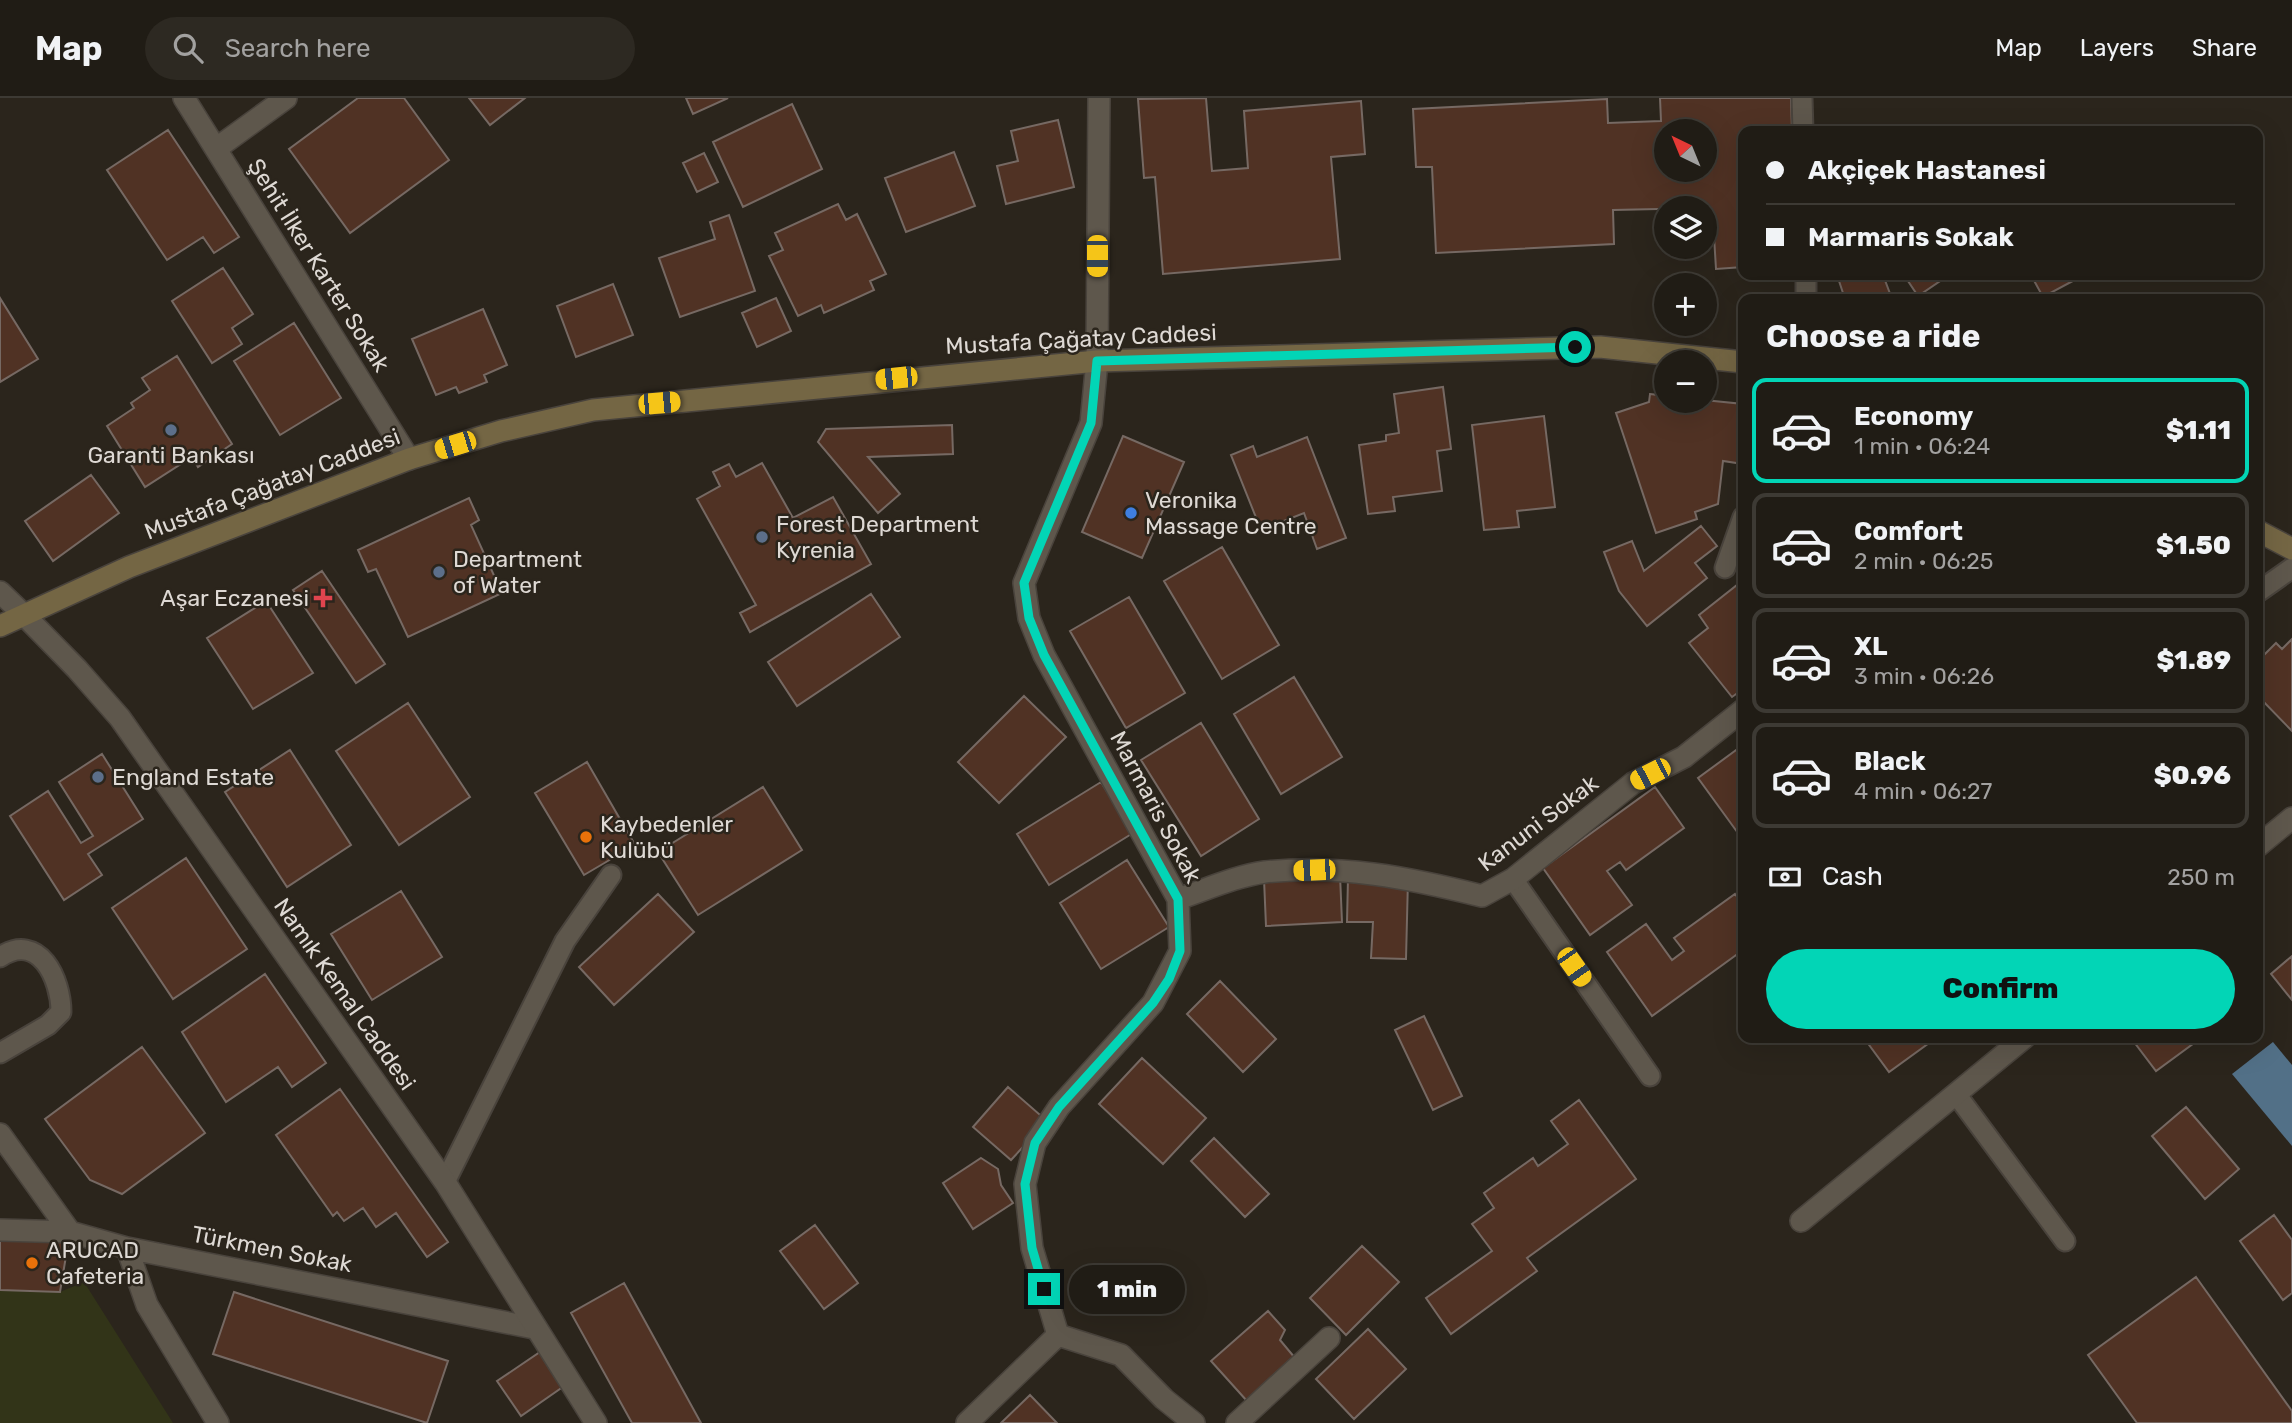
<!DOCTYPE html>
<meta charset="utf-8">
<style>
body{margin:0;font-family:Rubik,sans-serif;background:#2d2922;color:#f1f3f6;height:100vh;display:flex;flex-direction:column;font-size:26px;white-space:nowrap}
*{box-sizing:border-box;margin:0}
p{font-size:23px;color:#a2a1a0}
.icon{flex:none;width:38px;height:38px;fill:none;stroke:currentColor;stroke-width:2;stroke-linecap:round;stroke-linejoin:round}
.map{position:relative;flex:1;overflow:hidden}
.drawer{position:absolute;left:1738px;top:196px;width:525px;height:749px;display:flex;flex-direction:column;background:#201c15;border-radius:14px;box-shadow:0 7px 28px #0002,0 0 0 2px #3d3a34}
.drawer>*{flex:none}
.hud{position:absolute;left:1738px;top:28px;width:525px;height:154px;border-radius:14px;box-shadow:0 7px 28px #0002,0 0 0 2px #3d3a34;display:grid;align-content:center;height:154px;padding:0 28px;background:#201c15}
.needle{width:46px;rotate:317deg}
.tools{position:absolute;left:1654px;top:21px;display:grid;gap:14px}
.tools a{display:grid;place-items:center;width:63px;height:63px;border-radius:50%;background:#201c15;box-shadow:0 7px 28px #0002,0 0 0 2px #3d3a34;font-size:35px}
.end{position:absolute;width:32px;height:32px;margin:-16px;border:9px solid #02d5b6;background:#111;box-shadow:0 0 0 4px #111}
.from{border-radius:50%}
.bubble{position:absolute;height:49px;border-radius:24px;background:#201c15;box-shadow:0 7px 28px #0002,0 0 0 2px #3d3a34;font-size:23px;font-weight:800;line-height:49px;text-align:center}
.car{position:absolute;width:21px;height:42px;margin:-21px -10px;border-radius:9px;box-shadow:0 0 5px 2px #0007;background:linear-gradient(#f5c518 24%,#345 0 40%,#f5c518 0 76%,#345 0 86%,#f5c518 0)}
.hud b{display:flex;align-items:center;gap:24px;height:66px;font-size:26px}
.hud b+b{border-top:2px solid #3d3a34}
.hud i{width:18px;height:18px;background:#f1f3f6}
ul{padding:0;list-style:none}
li{display:flex;align-items:center;gap:21px;height:105px;margin:0 14px 10px;padding:0 14px;border:4px solid #3d3a34;border-radius:14px}
li div{flex:1}
li b{display:block;font-size:26px}
li em{font-style:normal;font-weight:800}
li.current{border-color:#02d5b6}
li>.icon{width:63px;height:63px;stroke-width:1.5}
h2{padding:0 28px;font-size:32px;line-height:84px}
.pay{display:flex;align-items:center;gap:18px;height:77px;padding:0 28px;font-size:26px}
.pay p{margin-inline-start:auto}
.action{display:flex;gap:14px;margin-top:auto;padding:14px 28px}
.action a{flex:1;height:80px;border-radius:42px;background:#02d5b6;color:#111;font-size:28px;font-weight:800;line-height:80px;text-align:center}
header{display:flex;align-items:center;gap:42px;box-sizing:border-box;height:98px;padding:0 35px;background:#201c15;border-bottom:2px solid #3d3a34}
header strong{font-size:33px}
nav{display:flex;gap:38px;margin-inline-start:auto;font-size:24px}
.search{width:490px;height:63px;background:#2d2922;display:flex;align-items:center;gap:18px;box-sizing:border-box;padding:0 24px;border-radius:38px;color:#a2a1a0;font-size:26px}
.map>svg:first-child{display:block}
.green{fill:#323418}
.water{fill:#527087}
.building{fill:#503224;stroke:#766963;stroke-width:2;fill-rule:evenodd}
.lines{fill:none;stroke-linecap:round;stroke-linejoin:round}
.service-casing{stroke:#49433c;stroke-width:23}
.minor-casing{stroke:#49433c;stroke-width:24}
.tertiary-casing{stroke:#49433c;stroke-width:24}
.secondary-casing{stroke:#49433c;stroke-width:24}
.service{stroke:#5e574c;stroke-width:19}
.minor{stroke:#5e574c;stroke-width:21}
.tertiary{stroke:#5e574c;stroke-width:21}
.secondary{stroke:#746644;stroke-width:21}
.route{stroke:#02d5b6;stroke-width:9}
.service-dot{fill:#5c6f8a;stroke:#2b251c;stroke-width:2.5}
.shop-dot{fill:#3f7fe0;stroke:#2b251c;stroke-width:2.5}
.health-dot{fill:#e0444e;stroke:#2b251c;stroke-width:2.5}
.food-dot{fill:#e8710a;stroke:#2b251c;stroke-width:2.5}
.labels{text-anchor:middle;stroke-width:5;stroke-linejoin:round;paint-order:stroke}
.street-label{font-size:23px;fill:#ded9d4;stroke:#2b251c}
.poi-label{font-size:23px;fill:#ded9d4;stroke:#2b251c;text-anchor:start}
</style>
<header>
<strong>Map</strong>
<div class="search"><svg class="icon" aria-label="search" viewBox="0 0 24 24"><circle cx="10" cy="10" r="6"/><path d="M15 15l6 6"/></svg>Search here</div>
<nav><a>Map</a><a>Layers</a><a>Share</a></nav>
</header>
<div class="map">
<svg width="2292" height="1325" viewBox="0 0 2292 1325">
<rect width="100%" height="100%" fill="#2b251c"/>
<!-- green -->
<path class="green" d="M84,1184L173,1325H0V1192L60,1194Z"/>
<!-- water -->
<path class="water" d="M2273,944L2292,967V1048L2232,976Z"/>
<!-- building -->
<path class="building" d="M358,0H404L449,62L350,135L289,51Z
M469,0H525L490,27Z
M686,0H728L693,16Z
M1206,0L1212,73L1248,70L1244,13L1361,3L1365,56L1331,59L1340,161L1163,176L1155,79L1144,80L1138,1Z
M1660,0H1791L1792,33H1743V169L1716,171L1714,138H1704V110L1613,112L1614,146L1436,155L1432,69H1416L1413,11L1607,1L1608,25L1661,23ZM1666,33H1704V72H1666Z
M792,6L822,71L743,109L713,44Z
M1058,22L1074,89L1006,106L997,68L1018,63L1011,33Z
M168,32L239,139L214,155L203,139L167,162L107,72Z
M954,54L975,108L906,134L885,80Z
M704,55L718,84L697,94L683,65Z
M838,106L846,122L857,116L886,176L870,183L874,192L824,215L821,207L798,218L769,158L783,152L775,135Z
M729,117L755,193L680,219L659,160L715,141L710,124Z
M223,170L253,216L232,230L242,246L212,265L172,203Z
M1857,177H1883L1892,201H1845L1839,183Z
M1904,177H1949L1918,198Z
M2031,177H2084L2043,199Z
M613,186L633,237L576,259L557,208Z
M0,200L38,261L0,284Z
M776,200L791,233L757,249L742,215Z
M483,211L507,267L484,277L487,284L459,295L456,289L436,297L412,241Z
M294,225L341,300L280,337L234,263Z
M177,258L232,346L198,369L192,359L145,389L107,328L134,310L131,305L150,292L142,280Z
M1443,289L1451,351L1437,353L1442,393L1393,399L1395,413L1368,416L1359,347L1386,343V337L1399,335L1394,296Z
M1650,296L1666,298V303L1704,302L1743,306V366L1723,363L1718,406L1695,414L1697,421L1656,435L1616,315L1649,304Z
M1544,318L1555,409L1517,413L1519,429L1484,432L1472,327Z
M952,327L953,356L868,359L900,396L878,415L818,344L826,331Z
M1123,338L1184,364L1142,460L1082,434Z
M1307,339L1346,440L1317,451L1304,415L1261,432L1231,357L1253,348L1257,359Z
M762,365L793,420L833,399L871,466L750,534L740,515L756,507L697,401L720,388L713,374L729,366L736,379Z
M91,377L119,415L53,463L25,423Z
M469,400L479,422L471,427L502,495L408,539L376,471L368,474L358,452Z
M1701,428L1717,448L1695,465L1707,480L1647,528L1619,493L1604,454L1632,443L1644,473Z
M1222,449L1279,547L1222,581L1164,483Z
M322,473L385,566L356,585L293,492Z
M1737,487L1743,495V591L1732,599L1689,545L1708,530L1699,517Z
M871,496L900,539L797,608L768,564Z
M1129,499L1185,595L1126,630L1070,533Z
M266,503L313,575L253,611L207,540Z
M2292,541V633L2258,598V563L2276,545L2282,551Z
M1294,579L1342,659L1281,696L1234,616Z
M1024,598L1066,639L999,705L958,664Z
M408,605L470,699L399,747L336,653Z
M1201,625L1259,721L1201,758L1141,662Z
M1743,647V742L1698,680Z
M290,652L351,747L287,789L225,694Z
M102,656L143,721L88,756L102,777L64,802L10,718L48,693L81,745L93,738L59,684Z
M587,664L635,747L584,777L535,695Z
M1101,684L1133,735L1049,787L1017,736Z
M763,689L802,752L698,817L658,754Z
M1655,689L1684,730L1626,772L1620,764L1607,773L1632,807L1590,837L1543,770Z
M186,760L247,851L173,901L112,810Z
M1127,762L1169,829L1101,871L1060,805Z
M1340,777L1342,824L1266,828L1264,781Z
M1348,780L1408,781L1406,861L1371,860L1373,824H1347Z
M401,793L442,859L372,902L331,836Z
M658,796L694,834L614,907L579,869Z
M1735,796L1743,807V852L1652,918L1607,854L1646,826L1672,862L1684,853L1674,840Z
M2292,858V902L2271,876Z
M265,876L326,965L292,989L278,969L226,1004L182,934Z
M1220,883L1276,941L1243,974L1187,916Z
M1424,918L1462,998L1433,1012L1395,932Z
M1864,940H1936L1889,974Z
M2131,940H2201L2156,973Z
M142,949L205,1035L122,1096L90,1082L45,1021Z
M1142,960L1206,1020L1163,1066L1099,1006Z
M1008,989L1047,1023L1011,1062L973,1029Z
M340,991L448,1144L427,1159L396,1115L376,1129L363,1110L344,1123L337,1114L333,1118L276,1037Z
M1579,1002L1636,1081L1527,1160L1537,1173L1451,1236L1426,1200L1492,1153L1472,1126L1494,1110L1484,1095L1533,1060L1538,1068L1568,1046L1551,1023Z
M2186,1009L2239,1071L2205,1101L2152,1038Z
M1214,1040L1269,1096L1245,1119L1191,1063Z
M981,1060L998,1071L1001,1087L1013,1105L973,1131L943,1085Z
M2274,1117L2292,1142V1195L2283,1202L2240,1143Z
M815,1127L858,1185L824,1211L780,1153Z
M70,1134L60,1194L0,1192V1138Z
M1362,1148L1399,1184L1346,1237L1310,1200Z
M2196,1179L2292,1313V1325H2137L2088,1257Z
M624,1185L701,1325H632L571,1215Z
M234,1194L448,1263L427,1325L213,1256Z
M1268,1213L1285,1232L1280,1242L1295,1260L1247,1303L1211,1263Z
M1368,1231L1406,1271L1354,1321L1316,1281Z
M543,1252L567,1286L521,1318L497,1283Z
M1030,1297L1057,1325H1001Z"/>
<g class="lines">
<defs>
<path id="service" d="M1802,0L1803,33
M1806,177V201
M1725,470L1743,419
M2258,494L2292,470
M1513,781L1650,978
M0,859C39,833 61,881 61,914L48,927L0,955
M1956,996L2065,1143
M445,1084L565,843L611,777"/>
<path id="minor" d="M184,0L409,361
M217,50L286,0
M0,494L24,517
M2258,748L2292,720
M1178,801C1205,792 1236,778 1265,774C1340,766 1410,780 1482,798L1513,781L1633,685L1684,659L1743,612
M0,1036L70,1134
M1801,1123L2024,940
M0,1132L70,1134L127,1150L534,1230
M127,1150L147,1207L218,1325
M1058,1237L1032,1150L1025,1086L1035,1045L1059,1009L1153,905L1180,853L1178,801L1044,557L1029,520L1024,485L1091,325L1097,263L1099,0
M1058,1237L1121,1257L1164,1301L1194,1325
M967,1325L1058,1237
M1237,1325L1329,1240"/>
<path id="tertiary" d="M24,517L77,571L120,620L445,1084L596,1325"/>
<path id="secondary" d="M2258,433L2292,451
M0,528L129,469L409,361L501,333L593,312L1097,263L1600,249L1743,264"/>
</defs>
<!-- service casing -->
<use href="#service" class="service-casing"/>
<!-- minor casing -->
<use href="#minor" class="minor-casing"/>
<!-- tertiary casing -->
<use href="#tertiary" class="tertiary-casing"/>
<!-- secondary casing -->
<use href="#secondary" class="secondary-casing"/>
<!-- service -->
<use href="#service" class="service"/>
<!-- minor -->
<use href="#minor" class="minor"/>
<!-- tertiary -->
<use href="#tertiary" class="tertiary"/>
<!-- secondary -->
<use href="#secondary" class="secondary"/>
</g>
<g class="lines">
<!-- route -->
<path class="route" d="M1044,1191L1032,1150L1025,1086L1035,1045L1059,1009L1153,905L1169,881L1180,853L1178,801L1044,557L1029,520L1024,485L1091,325L1097,263L1575,249"/>
</g>
<!-- markers -->
<g class="service-dot">
<circle cx="171" cy="332" r="7"/>
<circle cx="762" cy="439" r="7"/>
<circle cx="439" cy="474" r="7"/>
<circle cx="98" cy="679" r="7"/>
</g>
<circle class="shop-dot" cx="1131" cy="415" r="7"/>
<path class="health-dot" d="M319.5 489.5h7v7h7v7h-7v7h-7v-7h-7v-7h7z"/>
<g class="food-dot">
<circle cx="586" cy="739" r="7"/>
<circle cx="32" cy="1165" r="7"/>
</g>
<g class="labels">
<!-- street labels -->
<g class="street-label">
<text transform="translate(319 167) rotate(58)" y="8">Şehit İlker Karter Sokak</text>
<text transform="translate(1081 241) rotate(-3)" y="8">Mustafa Çağatay Caddesi</text>
<text transform="translate(272 386) rotate(-21)" y="8">Mustafa Çağatay Caddesi</text>
<text transform="translate(1156 709) rotate(62)" y="8">Marmaris Sokak</text>
<text transform="translate(1538 725) rotate(-37)" y="8">Kanuni Sokak</text>
<text transform="translate(345 896) rotate(55)" y="8">Namık Kemal Caddesi</text>
<text transform="translate(272 1151) rotate(11)" y="8">Türkmen Sokak</text>
</g>
<!-- poi labels -->
<g class="poi-label">
<text x="171" y="365" text-anchor="middle">Garanti Bankası</text>
<text x="1145" y="410">Veronika<tspan x="1145" dy="26">Massage Centre</tspan></text>
<text x="776" y="434">Forest Department<tspan x="776" dy="26">Kyrenia</tspan></text>
<text x="453" y="469">Department<tspan x="453" dy="26">of Water</tspan></text>
<text x="309" y="508" text-anchor="end">Aşar Eczanesi</text>
<text x="112" y="687">England Estate</text>
<text x="600" y="734">Kaybedenler<tspan x="600" dy="26">Kulübü</tspan></text>
<text x="46" y="1160">ARUCAD<tspan x="46" dy="26">Cafeteria</tspan></text>
</g>
</g>
</svg>
<div class="tools">
<a><svg class="needle" viewBox="-14 -14 28 28"><path d="M0-13l5 13h-10z" fill="#e53935"/><path d="M0 13l5-13h-10z" fill="#a2a1a0"/></svg></a>
<a><svg class="icon" aria-label="layers" viewBox="0 0 24 24"><path d="M12 4l9 5-9 5-9-5zM3 14l9 5 9-5"/></svg></a>
<a>+</a>
<a>−</a>
</div>
<i class="end from" style="left:1575px;top:249px"></i>
<i class="end" style="left:1044px;top:1191px"></i>
<div class="bubble" style="left:1069px;top:1167px;width:116px">1 min</div>
<i class="car" style="left:1097px;top:158px;rotate:180deg"></i>
<i class="car" style="left:896px;top:280px;rotate:264deg"></i>
<i class="car" style="left:659px;top:305px;rotate:85deg"></i>
<i class="car" style="left:455px;top:347px;rotate:253deg"></i>
<i class="car" style="left:1650px;top:676px;rotate:243deg"></i>
<i class="car" style="left:1314px;top:772px;rotate:268deg"></i>
<i class="car" style="left:1574px;top:869px;rotate:145deg"></i>
<div class="hud">
<b><i class="from"></i>Akçiçek Hastanesi</b>
<b><i></i>Marmaris Sokak</b>
</div>
<section class="drawer">
<h2>Choose a ride</h2>
<ul>
<li class="current"><svg class="icon" aria-label="car" viewBox="0 0 24 24"><path d="M5 17H2v-5l4-1 3-4h7l3 4 3 1v5h-3M9 17h6M6 11h13"/><circle cx="7" cy="17" r="2"/><circle cx="17" cy="17" r="2"/></svg><div><b>Economy</b><p>1 min · 06:24</p></div><em>$1.11</em></li>
<li><svg class="icon" aria-label="car" viewBox="0 0 24 24"><path d="M5 17H2v-5l4-1 3-4h7l3 4 3 1v5h-3M9 17h6M6 11h13"/><circle cx="7" cy="17" r="2"/><circle cx="17" cy="17" r="2"/></svg><div><b>Comfort</b><p>2 min · 06:25</p></div><em>$1.50</em></li>
<li><svg class="icon" aria-label="car" viewBox="0 0 24 24"><path d="M5 17H2v-5l4-1 3-4h7l3 4 3 1v5h-3M9 17h6M6 11h13"/><circle cx="7" cy="17" r="2"/><circle cx="17" cy="17" r="2"/></svg><div><b>XL</b><p>3 min · 06:26</p></div><em>$1.89</em></li>
<li><svg class="icon" aria-label="car" viewBox="0 0 24 24"><path d="M5 17H2v-5l4-1 3-4h7l3 4 3 1v5h-3M9 17h6M6 11h13"/><circle cx="7" cy="17" r="2"/><circle cx="17" cy="17" r="2"/></svg><div><b>Black</b><p>4 min · 06:27</p></div><em>$0.96</em></li>
</ul>
<div class="pay"><svg class="icon" aria-label="cash" viewBox="0 0 24 24"><path d="M3 7h18v10H3z"/><circle cx="12" cy="12" r="2"/></svg>Cash<p>250 m</p></div>
<div class="action"><a>Confirm</a></div>
</section>
</div>
